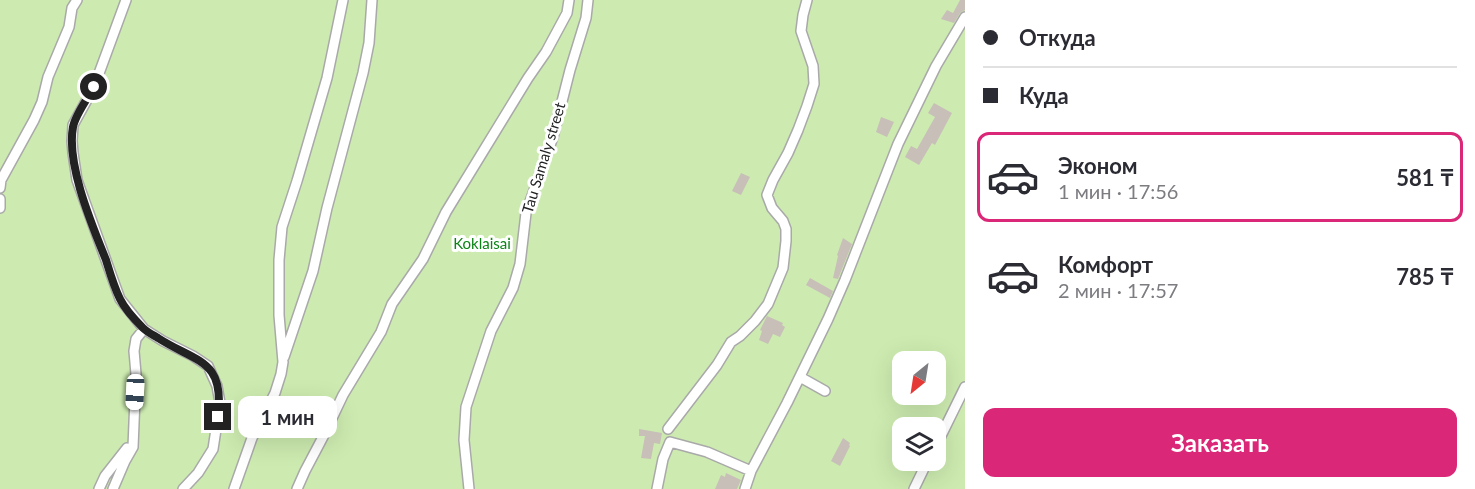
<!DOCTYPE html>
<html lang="ru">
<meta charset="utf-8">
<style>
body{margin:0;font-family:Lato,sans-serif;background:#f7f7f7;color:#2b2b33;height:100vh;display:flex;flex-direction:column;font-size:22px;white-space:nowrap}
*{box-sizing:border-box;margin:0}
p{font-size:20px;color:#7c7c81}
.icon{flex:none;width:33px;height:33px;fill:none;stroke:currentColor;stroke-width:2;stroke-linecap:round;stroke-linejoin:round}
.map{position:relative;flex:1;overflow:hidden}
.sheet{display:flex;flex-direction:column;background:#fff;width:510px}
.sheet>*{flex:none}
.guide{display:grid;align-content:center;height:132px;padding:0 18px;background:#fff}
.needle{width:39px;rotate:210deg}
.buttons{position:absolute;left:892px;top:351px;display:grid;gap:12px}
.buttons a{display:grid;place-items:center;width:54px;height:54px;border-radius:12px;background:#fff;box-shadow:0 6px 24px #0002;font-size:30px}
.end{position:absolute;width:27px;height:27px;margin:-14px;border:8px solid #222;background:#fff;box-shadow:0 0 0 3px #fff}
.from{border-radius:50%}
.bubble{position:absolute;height:42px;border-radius:12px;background:#fff;box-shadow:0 6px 24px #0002;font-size:20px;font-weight:700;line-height:42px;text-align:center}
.car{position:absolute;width:18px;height:36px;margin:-18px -9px;border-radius:8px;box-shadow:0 0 4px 2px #0007;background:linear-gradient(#fff 24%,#345 0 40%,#fff 0 76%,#345 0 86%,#fff 0)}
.guide b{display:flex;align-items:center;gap:21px;height:57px;font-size:22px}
.guide b+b{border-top:2px solid #e1e1e2}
.guide i{width:15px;height:15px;background:#2b2b33}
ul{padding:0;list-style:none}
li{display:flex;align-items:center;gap:18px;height:90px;margin:0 12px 9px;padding:0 6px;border:3px solid transparent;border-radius:12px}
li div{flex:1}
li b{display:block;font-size:22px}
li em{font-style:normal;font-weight:700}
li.current{border-color:#db2777}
li>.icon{width:54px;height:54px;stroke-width:1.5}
.primary-button{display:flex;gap:12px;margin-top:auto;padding:12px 18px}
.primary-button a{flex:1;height:69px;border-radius:12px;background:#db2777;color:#fff;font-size:24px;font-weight:700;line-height:69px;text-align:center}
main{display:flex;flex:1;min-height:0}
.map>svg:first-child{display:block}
.grass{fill:#cdebb0;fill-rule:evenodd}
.building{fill:#c7bfb8}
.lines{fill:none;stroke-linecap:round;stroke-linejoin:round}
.minor-casing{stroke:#a9a9a9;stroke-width:12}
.minor{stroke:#fff;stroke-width:9}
.route{stroke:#222;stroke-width:8}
.labels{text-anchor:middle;stroke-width:6;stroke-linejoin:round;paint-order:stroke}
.street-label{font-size:15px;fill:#222;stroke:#fff}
.park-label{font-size:15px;fill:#0c8416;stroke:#fff}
</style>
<main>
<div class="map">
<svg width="965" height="489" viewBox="0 0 965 489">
<rect width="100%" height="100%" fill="#f2efe9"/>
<!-- grass -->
<path class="grass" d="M0,0H965V489H0ZM903,362H936V394H903ZM903,428H936V460H903Z"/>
<!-- building -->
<path class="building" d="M960,0H965V10L960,13L954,23L941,19L947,10L953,13Z
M934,103L952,113L935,145L932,143L919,165L905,157L911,146L917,149L935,117L928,113Z
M881,117L894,122L887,137L876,132Z
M741,173L750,177L741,195L732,191Z
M843,238L852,244L838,279L833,278L838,256L837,255Z
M810,278L833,291L830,298L806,285Z
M767,316L783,323L782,325L785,327L780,337L773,334L768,344L759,340L762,331L760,330Z
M639,429L662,433L660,444L654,443L651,459L641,458L645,436H639Z
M843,438L850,443L849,445L850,446L840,466L831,461Z
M726,473L741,480L737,489H715L721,475L725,477Z"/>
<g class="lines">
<defs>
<path id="minor" d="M126,0L94,87L73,125L72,141L73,153L77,180L120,299L144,329L163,341L193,356L208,366L217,386L220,403L213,449L198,473L183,489
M0,188L1,180L34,120L42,102L48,77L69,27L72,8L77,0
M0,199V208
M284,357L313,271L327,208L363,73L369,43L372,0
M800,377L825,391
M668,429L717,365L731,342L740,336L755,321L768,304L783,268L786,241V229L783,221L772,208L767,195L773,180L788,153L798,130L807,106L814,84L813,66L801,31L803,15L807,0
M936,446L965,387
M99,489L105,476L127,448
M113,489L125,461L133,447L136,374L134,351L136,339L144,329
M234,489L252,438L275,393L281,374L283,362L279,315V260L282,227L297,181L327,78L343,0
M297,489L305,471L324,435L343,395L381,332L392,304L423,259L446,212L528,78L546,52L567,13L569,0
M469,489L464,440L466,407L491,331L513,288L520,264L526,213L553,137L570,70L586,18L588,0
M657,489L663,459L670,442L707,452L751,471
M745,489L751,471L787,403L828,319L845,280L898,144L936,66L965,17
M914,489L928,460"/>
</defs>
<!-- minor casing -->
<use href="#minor" class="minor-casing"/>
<!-- minor -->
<use href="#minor" class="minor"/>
</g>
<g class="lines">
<!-- route -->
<path class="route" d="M94,87C88,98 75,115 73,127C66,164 92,225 106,260C110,273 114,287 120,299C125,309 135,320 143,328C147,332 153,335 158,338C197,363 225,359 218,417"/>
</g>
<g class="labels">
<!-- street labels -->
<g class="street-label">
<text transform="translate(544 158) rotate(-73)" y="5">Tau Samaly street</text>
</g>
<!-- park labels -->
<g class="park-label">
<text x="482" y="249">Koklaisai</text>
</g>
</g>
</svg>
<div class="buttons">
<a><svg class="needle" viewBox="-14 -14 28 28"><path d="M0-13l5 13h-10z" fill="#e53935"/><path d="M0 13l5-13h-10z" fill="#7c7c81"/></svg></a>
<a><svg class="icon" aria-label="layers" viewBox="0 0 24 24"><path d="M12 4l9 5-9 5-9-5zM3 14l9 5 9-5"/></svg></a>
</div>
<i class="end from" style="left:94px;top:87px"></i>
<i class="end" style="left:218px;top:417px"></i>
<div class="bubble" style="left:238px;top:396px;width:99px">1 мин</div>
<i class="car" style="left:135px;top:392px;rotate:183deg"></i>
</div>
<section class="sheet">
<div class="guide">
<b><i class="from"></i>Откуда</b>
<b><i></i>Куда</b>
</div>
<ul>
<li class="current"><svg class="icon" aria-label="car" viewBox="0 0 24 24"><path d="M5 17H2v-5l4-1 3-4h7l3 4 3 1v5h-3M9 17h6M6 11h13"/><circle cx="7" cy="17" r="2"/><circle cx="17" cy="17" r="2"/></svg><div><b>Эконом</b><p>1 мин · 17:56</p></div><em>581 ₸</em></li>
<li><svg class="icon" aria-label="car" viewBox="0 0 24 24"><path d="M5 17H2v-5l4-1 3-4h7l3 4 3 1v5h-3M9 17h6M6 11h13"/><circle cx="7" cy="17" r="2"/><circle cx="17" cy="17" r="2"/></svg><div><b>Комфорт</b><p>2 мин · 17:57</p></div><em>785 ₸</em></li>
</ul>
<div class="primary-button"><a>Заказать</a></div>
</section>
</main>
